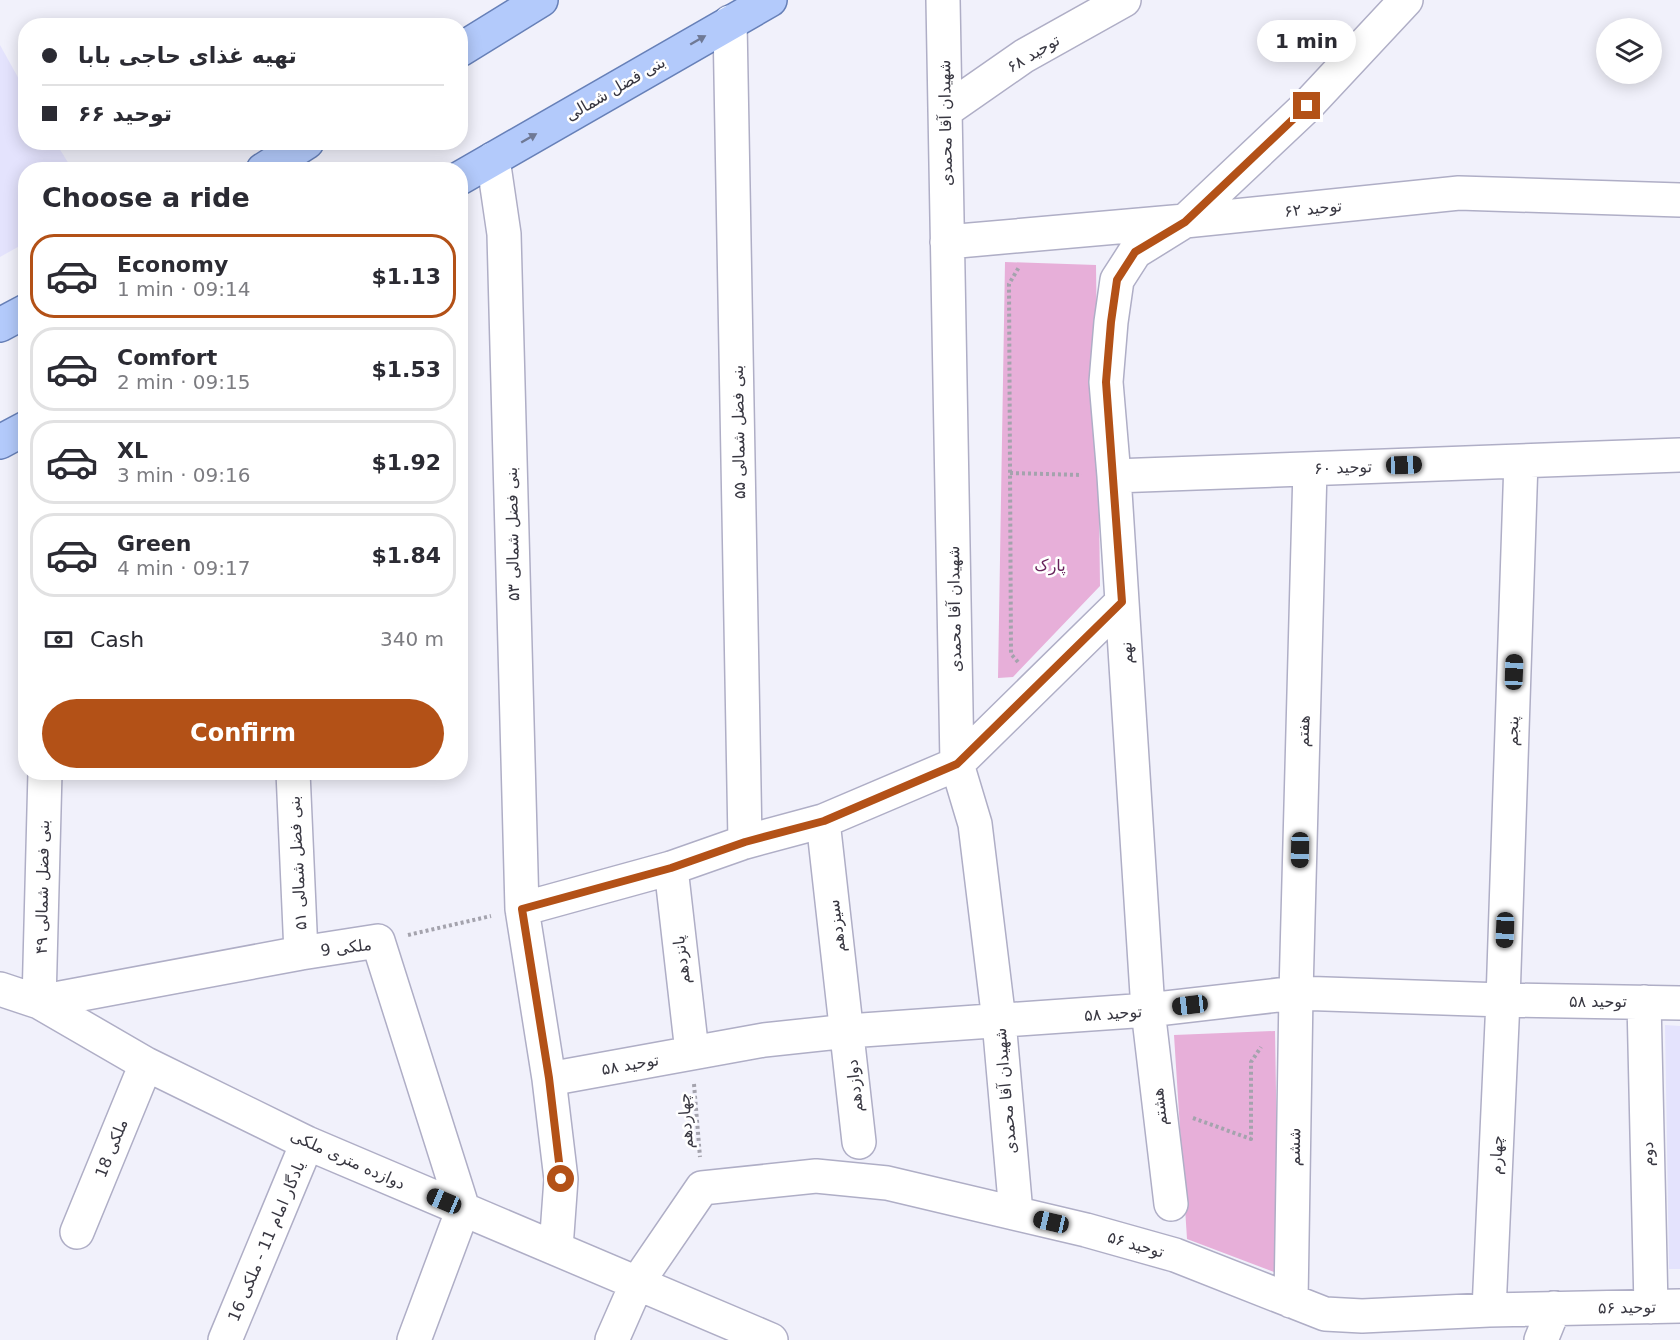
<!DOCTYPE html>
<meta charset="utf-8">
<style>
body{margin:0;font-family:"DejaVu Sans","Noto Naskh Arabic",sans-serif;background:#f2f2f3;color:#2b2b33;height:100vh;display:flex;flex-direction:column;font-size:22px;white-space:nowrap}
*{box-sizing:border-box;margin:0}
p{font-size:20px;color:#7c7c81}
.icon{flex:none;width:33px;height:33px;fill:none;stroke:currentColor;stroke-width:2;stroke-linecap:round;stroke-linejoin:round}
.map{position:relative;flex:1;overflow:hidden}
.panel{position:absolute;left:18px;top:162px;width:450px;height:618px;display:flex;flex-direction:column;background:#fff;border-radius:24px;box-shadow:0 3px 15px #0003}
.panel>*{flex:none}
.guide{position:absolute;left:18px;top:18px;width:450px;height:132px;border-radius:24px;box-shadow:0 3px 15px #0003;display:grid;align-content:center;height:132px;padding:0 24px;background:#fff}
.tools{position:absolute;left:1596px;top:18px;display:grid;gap:12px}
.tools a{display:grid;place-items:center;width:66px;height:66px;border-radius:50%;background:#fff;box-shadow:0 3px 15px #0003;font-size:30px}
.end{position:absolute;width:27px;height:27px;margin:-14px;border:8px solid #b35117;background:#fff;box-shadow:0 0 0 3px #fff}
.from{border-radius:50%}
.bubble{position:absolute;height:42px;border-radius:21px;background:#fff;box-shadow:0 3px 15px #0003;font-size:20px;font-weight:700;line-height:42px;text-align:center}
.car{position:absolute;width:18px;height:36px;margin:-18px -9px;border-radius:8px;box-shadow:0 0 4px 2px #0007;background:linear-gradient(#222 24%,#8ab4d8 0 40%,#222 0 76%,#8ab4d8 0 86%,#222 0)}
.guide b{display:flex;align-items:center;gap:21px;height:57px;font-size:22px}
.guide b+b{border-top:2px solid #e1e1e2}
.guide i{width:15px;height:15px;background:#2b2b33}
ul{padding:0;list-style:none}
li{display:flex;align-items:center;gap:18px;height:84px;margin:0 12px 9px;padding:0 12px;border:3px solid #e1e1e2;border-radius:24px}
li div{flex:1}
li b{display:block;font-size:22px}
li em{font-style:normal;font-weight:700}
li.current{border-color:#b35117}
li>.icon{width:54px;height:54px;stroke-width:1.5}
h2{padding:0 24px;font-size:27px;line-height:72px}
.pay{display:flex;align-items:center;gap:15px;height:66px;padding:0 24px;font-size:22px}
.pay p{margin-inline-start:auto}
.button{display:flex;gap:12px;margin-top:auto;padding:12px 24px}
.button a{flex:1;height:69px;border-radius:36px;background:#b35117;color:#fff;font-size:24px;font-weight:700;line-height:69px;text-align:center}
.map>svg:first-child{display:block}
.built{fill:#e4e3fd}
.green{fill:#e7afd9}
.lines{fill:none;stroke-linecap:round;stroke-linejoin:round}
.minor-casing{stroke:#afaec6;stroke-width:36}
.major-casing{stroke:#6780b8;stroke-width:36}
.path{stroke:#a4a3ad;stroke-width:4;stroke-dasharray:3 3;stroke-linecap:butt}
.minor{stroke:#fff;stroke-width:33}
.major{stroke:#b3cafb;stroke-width:33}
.oneway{fill:#6f7995}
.route{stroke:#b35117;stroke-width:8}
.labels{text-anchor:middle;stroke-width:5;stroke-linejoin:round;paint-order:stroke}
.street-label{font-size:16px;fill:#383741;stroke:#fff}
.park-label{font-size:16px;fill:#67235b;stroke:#fff}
</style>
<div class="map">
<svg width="1680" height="1340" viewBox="0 0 1680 1340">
<rect width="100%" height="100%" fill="#f1f1fb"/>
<!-- built -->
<path class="built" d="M0,45L25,90L26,142L56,143L72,169L26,170L25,243L0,257Z
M1665,1025L1680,1026V1269H1669Z"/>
<!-- green -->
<path class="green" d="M1005,262L1096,265L1100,586L1013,677L998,678Z
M1275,1031L1279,1274L1187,1239L1174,1035Z"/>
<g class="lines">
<defs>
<path id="minor" d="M943,0L957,764L975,824L999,1021L1016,1213
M730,22L745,842
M945,111L1024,56L1124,0
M493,159L504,234L522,909
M947,242L1185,221L1459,193L1680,200
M1114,476L1680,455
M45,772L39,1002L301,953L378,941L463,1209L414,1340
M293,772L301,953
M823,821L859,1142
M671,868L692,1052
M0,989L39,1002L146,1064L307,1143L771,1340
M1644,1002L1651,1307
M549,1079L764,1040L848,1031L1148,1010L1296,993L1503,1000L1680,1003
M1171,1204L1148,1010L1114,476L1106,382L1111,322L1117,280L1135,252L1185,221L1307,106L1406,0
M77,1232L146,1064
M556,1248L561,1179L549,1079L522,909L671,868L745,842L823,821L957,764L1122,602
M1291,1301L1296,993L1310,469
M1489,1310L1503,1000L1521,461
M225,1340L307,1143
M612,1340L637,1283L702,1188L816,1176L887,1183L1086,1230L1175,1255L1325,1314L1362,1316L1489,1310L1680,1306
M1541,1340L1554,1308"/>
<path id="major" d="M460,50L541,0
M263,170L307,142
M460,178L770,0
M0,325L26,311
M0,442L26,428"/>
</defs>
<!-- minor casing -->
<use href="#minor" class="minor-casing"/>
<!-- major casing -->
<use href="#major" class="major-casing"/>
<!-- path -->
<path class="path" d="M1010,473L1082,475
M1018,662L1011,654L1009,284L1019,267
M408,935L491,916
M694,1084L700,1157
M1193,1118L1251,1139V1062L1261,1047"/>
<!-- minor -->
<use href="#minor" class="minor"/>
<!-- major -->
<use href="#major" class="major"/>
</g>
<!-- one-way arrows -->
<defs><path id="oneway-solid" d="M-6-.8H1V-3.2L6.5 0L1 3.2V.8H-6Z" transform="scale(1.5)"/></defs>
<g class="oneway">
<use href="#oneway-solid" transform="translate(698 40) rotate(-30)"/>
<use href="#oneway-solid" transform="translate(529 138) rotate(-30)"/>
</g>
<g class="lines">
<!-- route -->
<path class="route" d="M561,1179L549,1078L522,909L671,868L745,842L824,821L957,764L1122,602L1106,382L1111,322L1117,280L1135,252L1185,222L1307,106"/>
</g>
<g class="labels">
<!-- street labels -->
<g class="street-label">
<text transform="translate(1033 53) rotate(-31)" y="6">توحید ۶۸</text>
<text transform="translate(615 88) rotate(-30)" y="6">بنی فضل شمالی</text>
<text transform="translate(945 123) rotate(-91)" y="6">شهیدان آقا محمدی</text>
<text transform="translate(1313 208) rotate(-6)" y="6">توحید ۶۲</text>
<text transform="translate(738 432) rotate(-91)" y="6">بنی فضل شمالی ۵۵</text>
<text transform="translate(1343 467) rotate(-2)" y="6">توحید ۶۰</text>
<text transform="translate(512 534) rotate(-91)" y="6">بنی فضل شمالی ۵۳</text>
<text transform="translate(954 609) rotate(-91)" y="6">شهیدان آقا محمدی</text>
<text transform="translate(1126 653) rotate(-94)" y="6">نهم</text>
<text transform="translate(1303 731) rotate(-88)" y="6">هفتم</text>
<text transform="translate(1512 731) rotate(-88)" y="6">پنجم</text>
<text transform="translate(297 863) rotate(-93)" y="6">بنی فضل شمالی ۵۱</text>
<text transform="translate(42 887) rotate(-89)" y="6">بنی فضل شمالی ۴۹</text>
<text transform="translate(836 926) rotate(-97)" y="6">سیزدهم</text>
<text transform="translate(346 947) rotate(-7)" y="6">ملکی 9</text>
<text transform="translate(681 960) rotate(-97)" y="6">پانزدهم</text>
<text x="1598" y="1007">توحید ۵۸</text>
<text transform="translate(1113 1013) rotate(-4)" y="6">توحید ۵۸</text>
<text transform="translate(630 1064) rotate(-10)" y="6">توحید ۵۸</text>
<text transform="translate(854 1086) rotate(-96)" y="6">دوازدهم</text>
<text transform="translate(1005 1091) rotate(-95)" y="6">شهیدان آقا محمدی</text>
<text transform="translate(1159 1107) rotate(-97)" y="6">هشتم</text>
<text transform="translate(685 1121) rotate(-94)" y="6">چهاردهم</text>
<text transform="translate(1294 1147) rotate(-89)" y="6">ششم</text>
<text transform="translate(111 1148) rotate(-68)" y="6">ملکی 18</text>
<text transform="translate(1647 1154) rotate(-91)" y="6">دوم</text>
<text transform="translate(1496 1155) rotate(-88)" y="6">چهارم</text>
<text transform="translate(348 1159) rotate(24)" y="6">دوازده متری ملکی</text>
<text transform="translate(266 1241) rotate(-67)" y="6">یادگار امام 11 - ملکی 16</text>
<text transform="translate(1136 1244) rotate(16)" y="6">توحید ۵۶</text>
<text transform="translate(1627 1307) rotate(-1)" y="6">توحید ۵۶</text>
</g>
<!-- park labels -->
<g class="park-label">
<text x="1050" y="571">پارک</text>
</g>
</g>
</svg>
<div class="tools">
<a><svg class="icon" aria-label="layers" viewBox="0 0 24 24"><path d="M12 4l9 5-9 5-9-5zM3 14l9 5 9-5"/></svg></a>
</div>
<i class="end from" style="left:561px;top:1179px"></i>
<i class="end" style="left:1307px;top:106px"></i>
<div class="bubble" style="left:1257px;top:20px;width:99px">1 min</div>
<i class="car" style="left:1404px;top:465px;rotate:88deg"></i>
<i class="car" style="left:1514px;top:672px;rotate:2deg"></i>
<i class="car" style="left:1300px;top:850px;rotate:181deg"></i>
<i class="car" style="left:1505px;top:930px;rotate:182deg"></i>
<i class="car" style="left:1190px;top:1005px;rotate:263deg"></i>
<i class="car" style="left:444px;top:1201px;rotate:293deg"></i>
<i class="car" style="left:1051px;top:1222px;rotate:283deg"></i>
<div class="guide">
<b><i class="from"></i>تهیه غذای حاجی بابا</b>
<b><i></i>توحید ۶۶</b>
</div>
<section class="panel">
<h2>Choose a ride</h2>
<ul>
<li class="current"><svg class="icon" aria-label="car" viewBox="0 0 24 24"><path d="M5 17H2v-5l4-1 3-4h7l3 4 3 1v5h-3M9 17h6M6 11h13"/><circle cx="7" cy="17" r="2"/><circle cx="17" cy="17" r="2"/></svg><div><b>Economy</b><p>1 min · 09:14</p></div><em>$1.13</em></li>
<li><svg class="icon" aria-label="car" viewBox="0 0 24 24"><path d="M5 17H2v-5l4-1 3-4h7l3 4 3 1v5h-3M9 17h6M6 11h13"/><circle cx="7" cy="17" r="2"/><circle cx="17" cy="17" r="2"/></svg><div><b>Comfort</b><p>2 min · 09:15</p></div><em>$1.53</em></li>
<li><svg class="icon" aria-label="car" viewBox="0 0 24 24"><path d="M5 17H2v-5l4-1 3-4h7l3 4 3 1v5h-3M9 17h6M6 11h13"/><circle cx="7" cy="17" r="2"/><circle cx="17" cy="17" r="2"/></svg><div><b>XL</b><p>3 min · 09:16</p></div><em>$1.92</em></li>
<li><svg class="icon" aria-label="car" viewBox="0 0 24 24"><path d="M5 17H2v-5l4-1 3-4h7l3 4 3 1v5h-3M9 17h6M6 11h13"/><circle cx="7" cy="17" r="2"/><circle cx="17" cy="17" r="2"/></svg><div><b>Green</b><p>4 min · 09:17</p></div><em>$1.84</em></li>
</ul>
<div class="pay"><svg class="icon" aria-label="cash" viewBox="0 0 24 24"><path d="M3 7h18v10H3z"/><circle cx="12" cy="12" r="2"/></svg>Cash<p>340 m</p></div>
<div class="button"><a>Confirm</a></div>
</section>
</div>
